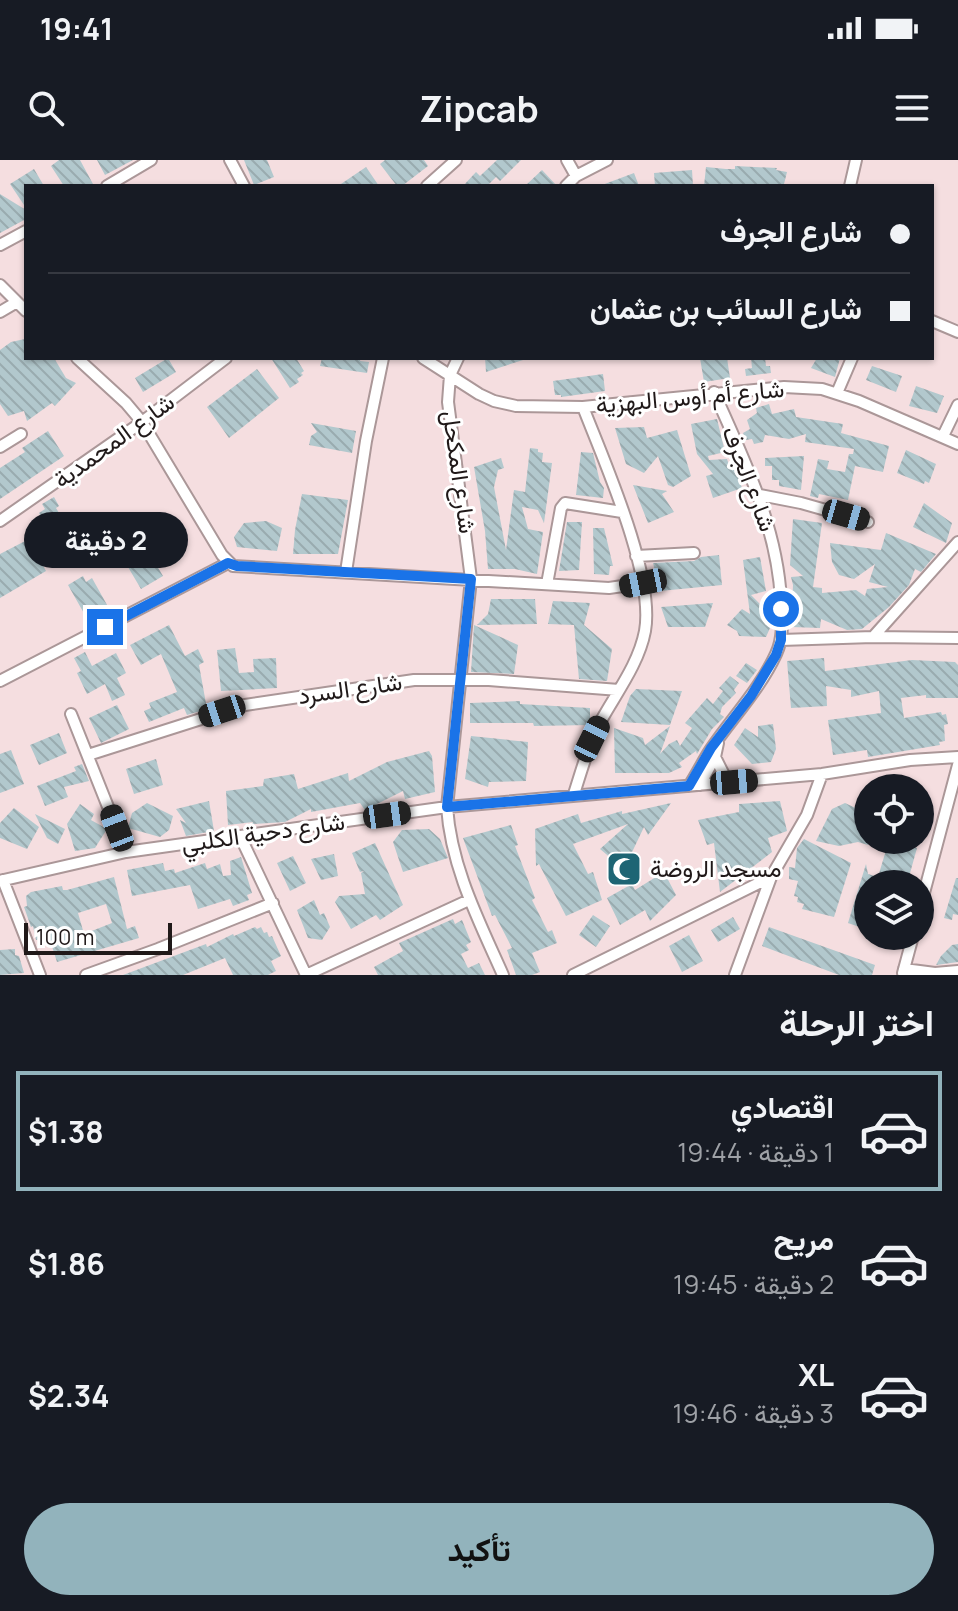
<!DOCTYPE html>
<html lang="ar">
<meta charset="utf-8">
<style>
body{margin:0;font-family:Manrope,Vazirmatn,sans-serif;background:#20242c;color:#f1f3f6;direction:rtl;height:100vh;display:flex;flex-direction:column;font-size:30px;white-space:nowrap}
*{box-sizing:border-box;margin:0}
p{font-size:26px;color:#9ea1a6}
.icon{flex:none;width:44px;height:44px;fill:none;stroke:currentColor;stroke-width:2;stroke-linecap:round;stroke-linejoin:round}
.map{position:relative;height:815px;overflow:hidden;direction:ltr}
.drawer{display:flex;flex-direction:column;background:#171b24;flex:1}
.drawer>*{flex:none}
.guide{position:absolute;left:24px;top:24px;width:910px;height:176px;border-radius:0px;box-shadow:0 2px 6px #0004;direction:rtl;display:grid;align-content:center;height:176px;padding:0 24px;background:#171b24}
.controls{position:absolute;left:854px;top:614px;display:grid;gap:16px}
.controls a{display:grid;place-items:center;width:80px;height:80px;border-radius:50%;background:#171b24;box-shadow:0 2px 6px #0004;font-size:40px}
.scale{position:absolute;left:24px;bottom:20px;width:148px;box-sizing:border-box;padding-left:8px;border:4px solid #201919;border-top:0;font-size:22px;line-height:28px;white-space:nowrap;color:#201919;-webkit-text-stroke:6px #fff;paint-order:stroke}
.end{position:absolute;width:36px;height:36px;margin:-18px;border:10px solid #1a73e8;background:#fff;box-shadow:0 0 0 4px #fff}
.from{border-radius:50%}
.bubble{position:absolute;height:56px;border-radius:28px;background:#171b24;box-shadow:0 2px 6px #0004;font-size:26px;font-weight:700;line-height:56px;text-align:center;direction:rtl}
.car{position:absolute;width:24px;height:48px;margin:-24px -12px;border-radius:10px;box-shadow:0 0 6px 2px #0007;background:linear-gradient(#222 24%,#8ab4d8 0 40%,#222 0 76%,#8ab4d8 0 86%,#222 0)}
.guide b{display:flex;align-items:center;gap:28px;height:76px;font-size:30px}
.guide b+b{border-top:2px solid #363941}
.guide i{width:20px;height:20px;background:#f1f3f6}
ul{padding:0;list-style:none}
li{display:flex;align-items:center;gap:24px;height:120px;margin:0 16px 12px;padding:0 8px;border:4px solid transparent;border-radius:0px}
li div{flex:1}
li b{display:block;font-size:30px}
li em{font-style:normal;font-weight:700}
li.on{border-color:#92b3bc}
li>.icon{width:72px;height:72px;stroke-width:1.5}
h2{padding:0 24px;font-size:36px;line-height:96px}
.primary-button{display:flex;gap:16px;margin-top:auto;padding:16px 24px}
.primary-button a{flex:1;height:92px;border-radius:48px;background:#92b3bc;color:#111;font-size:32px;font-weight:700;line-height:92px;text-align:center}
.status{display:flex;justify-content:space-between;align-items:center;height:56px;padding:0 40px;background:#171b24;direction:ltr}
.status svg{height:22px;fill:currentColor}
header{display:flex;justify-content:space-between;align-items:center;height:104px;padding:0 24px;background:#171b24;font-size:36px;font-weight:700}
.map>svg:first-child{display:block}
.building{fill:url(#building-back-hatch);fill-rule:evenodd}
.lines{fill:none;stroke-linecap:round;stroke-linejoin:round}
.minor-casing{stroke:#ab9798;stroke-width:14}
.minor{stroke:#fff;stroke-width:10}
.route{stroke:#1a73e8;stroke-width:10}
.labels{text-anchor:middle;stroke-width:6;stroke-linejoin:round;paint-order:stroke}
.street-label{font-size:24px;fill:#201919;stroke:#fff}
.poi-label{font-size:24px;fill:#201919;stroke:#fff;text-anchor:start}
</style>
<div class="status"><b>19:41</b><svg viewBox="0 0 49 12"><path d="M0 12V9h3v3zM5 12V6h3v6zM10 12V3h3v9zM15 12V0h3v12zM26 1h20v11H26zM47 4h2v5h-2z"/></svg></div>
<header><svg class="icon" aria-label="menu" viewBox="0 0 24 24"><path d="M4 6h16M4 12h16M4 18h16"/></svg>Zipcab<svg class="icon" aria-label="search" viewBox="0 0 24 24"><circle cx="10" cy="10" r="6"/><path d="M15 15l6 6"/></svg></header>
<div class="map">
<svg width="958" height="815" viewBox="0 0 958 815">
<defs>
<pattern id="building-back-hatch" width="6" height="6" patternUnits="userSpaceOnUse" patternTransform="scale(2)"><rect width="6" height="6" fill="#b2c8cd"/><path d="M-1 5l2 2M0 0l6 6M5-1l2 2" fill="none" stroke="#99abaf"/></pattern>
</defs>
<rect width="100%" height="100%" fill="#f5dee0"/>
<!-- building -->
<path class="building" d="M59,0H80L93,24L90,26H64L51,6Z
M97,0H133L105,15Z
M244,0H267L274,17L254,25Z
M385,0H424L428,6L402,26H397L380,4Z
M497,0H521L500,21L496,17L487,26H463L476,12L480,16Z
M735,6L777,8L776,10L787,12L784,24L704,26L706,7L726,9H735Z
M366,7L379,26H338Z
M34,9L44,26H26V48L10,24Z
M542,10L557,26H525Z
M692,10L693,26H655L654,13Z
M634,13L639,26H603L602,25Z
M0,34L26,50V59L0,73Z
M25,179L26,198H54L66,218L76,223L55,246L52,243L27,261L24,251L8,256L0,244V190L11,182Z
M168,198L176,212L143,232L135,218Z
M271,198H296L304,211L301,213L303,215L297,219L299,222L290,228Z
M322,198H361L360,201L369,202L367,213L320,206Z
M485,198H523V200L486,212Z
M700,198H727L730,218L704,222Z
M751,198H765L766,206H770L771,213L746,216L745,209L752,208Z
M817,198H840L835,217L811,208Z
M872,206L902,216L896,232L866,220Z
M257,209L279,238L229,278L207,247Z
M603,214L605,231L561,237V235H555L553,221Z
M916,226L944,236L937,253L909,246Z
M769,244L772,254L794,249L796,257L843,264L841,273L889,286L883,312L855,306L848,340L819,334L818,338L810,336L818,299L829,301L827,309L845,312L849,294H853L854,289L805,282L806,274L789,279L765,275L763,282L754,284L752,279L746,280L743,273L750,269L747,260L757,253L756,248Z
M717,259L725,292L708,296L709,300L727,299L730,308L735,306L742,328L713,338L706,316L713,314L697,294L691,264Z
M311,263L356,271L352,293L309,285L311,276L317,272Z
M644,267L647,278L677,270L691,316L673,327L668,325L658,296L644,313L626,304L615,268Z
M48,271L64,296L0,339V308L25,292L22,288Z
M530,288L538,289V292L543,293L542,302L552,303L544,363L538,350L522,347L528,369L543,372L537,414L515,409H488L485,371L474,307L501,298L504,308L498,310L494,327L506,390L514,330L525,332Z
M906,290L936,304L929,323L925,321L924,324L897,313Z
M581,292L593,293L600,322L604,328L603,338L576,335Z
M804,296L801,330L779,326V320H772V306H765V298Z
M633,325L667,331L662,334L674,352L648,363Z
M302,334L348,340L338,394H293L295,370Z
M54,337L59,346L56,348L80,388L59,401L40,370L43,368L37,361L42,358L39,353L45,349L42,344Z
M924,343L952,363L946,383L913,367Z
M793,359L822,363L813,427L822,428V433L856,430L865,436L867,429L888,427L869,422L875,404L854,419L839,415L832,402L830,383L881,390L886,373L936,394L921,412L915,409L909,425L889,447L862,469L847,470L821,459L820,468L791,467L793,425L791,417L803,416L790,405Z
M266,361L282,368L277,391L237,387L234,377L244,363Z
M567,362H582L579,410L559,411Z
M134,367L163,416L141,429L112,380Z
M593,368H604L613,406H610L609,415L594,414Z
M29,379L46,411L0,438V394Z
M719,395L722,425L660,431L653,403L694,401L701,397Z
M760,397L766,431L751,435L769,453L767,457L770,468L766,477L739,476L737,471L727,465L742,449L750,454L743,400Z
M83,416L86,422L92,418L111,452L90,464L68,425Z
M491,439H535L537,464L477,465L488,454Z
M553,441L590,443L584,465L612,489L607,521L579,519L574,465L548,464Z
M713,443L705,467H668L661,447Z
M169,465L185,496L198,489L204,502L199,505L207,549L187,555L184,548L149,562L144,551L151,548L149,543L177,532L161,494L141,505L130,485Z
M474,465L518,485L514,514L471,512Z
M235,488L239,513L254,512L253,499L276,498L277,528L221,531L217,490Z
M85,492L92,506L116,493L126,513L117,518L125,535L112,541L105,524L87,534L77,513L81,511L74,498Z
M824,498L825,511L912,500L955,502L958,505V538H926V535L901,538L904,558L941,552L942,555L946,554L948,564L944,565L945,581L939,582L940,585L868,597L867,590L833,595L828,560L881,553L879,531L851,537V530L826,526L827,546L791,548L787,501Z
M746,503L757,510L747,523L736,516Z
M730,516L739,523L734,530L736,533L722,547L720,554L724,557L712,569L697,594L696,591L679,603L682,607L669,613H615L614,568L643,578L645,585L670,566L660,594L669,584L677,580L680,586L692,568L685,563L707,538L713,544L723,531L719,528Z
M636,529L682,531L670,565L621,562L630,536Z
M520,541V544L590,548V565L534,566L533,563H470V543Z
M117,545L129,569L101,583L89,558Z
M773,564L776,589L771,602L752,604L734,585L745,568L758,577V566Z
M59,573L67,593L39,605L30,585Z
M471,576L528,582L526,621L489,622L488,627L465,619Z
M11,590L24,624L0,633V594Z
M429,591L432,596L435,632L405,639L403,631L365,650L360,643L311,652V649L285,662L252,664L253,662L228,665L226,631L263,626L264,619L294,614L298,629L348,613L349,621L387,602Z
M156,599L163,625L134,634L126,609Z
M82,604L89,621L64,627L68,637L45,646L37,626L76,611L74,607Z
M866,637L868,685L858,682L839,686L816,681L832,649L845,643L862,651Z
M209,641L214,671L186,676L180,660L186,663L176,649Z
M780,641L787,671L768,678L772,692L720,732L714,683L707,685L698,660L739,652V644Z
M147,643L173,656L169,670L160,677L128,668L132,653Z
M671,643L648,675L644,667L624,709L600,689L628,664L573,684L588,714L593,712L602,740L566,756L539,704L536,706L535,669L578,654L581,663L622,651V654Z
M80,644L94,654L91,660L107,669L95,688L75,691L67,664Z
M14,648L39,667L27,689L0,678V663Z
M35,654L65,669L58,684L47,678Z
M511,665L518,685L515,686L535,738L532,740L548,772L552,770L557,783L532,793L540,812L532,815H516L507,790L512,788L495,755L492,756L463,678Z
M429,669L440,679L448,698L403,712L393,682L402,670Z
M804,679L851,703L834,757L802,749L804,744L797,742L798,737L794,736L798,721L789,719V707L795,708L797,688Z
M889,680L917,688L907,724H868V770L848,763L866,704L868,714L878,717Z
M375,683L403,745L380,760L376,755L351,769L335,742L339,736L365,734L361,713L364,711L360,712L352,693Z
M334,694L338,716L321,720L311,699Z
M293,696L306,723L290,731L277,703Z
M241,697L252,733L247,735L249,740L233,746L230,739L198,749L190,725L132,736L127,710L163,703L165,711L174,709L175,713L205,703L207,709L220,704L223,716L231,715L230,701Z
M664,712L676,735L650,761L645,750L620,765L607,738L632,724L635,730Z
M114,717L127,769L135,766L139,778L57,802L49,777L36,780L33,766L31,767L24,747L27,746L26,736L31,732L62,726L63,730H67ZM106,744L112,763L84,774L78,753Z
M956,718H958V755L953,754L952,760L944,758Z
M314,740L320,755L324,753L330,767L322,780L308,778L297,750Z
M593,755L610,766L596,787L579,775Z
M733,757L740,769L718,782L711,770Z
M453,759L455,764L462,760L471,782L466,785L469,790L461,794L468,808L479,803L485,815H378L374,807L403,791L399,783Z
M255,767L257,769L261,767L264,773L267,772L269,777L272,776L281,796L271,801L276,811L268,815H233L225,798L183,815H123L206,784L207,787L233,774L234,776Z
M769,767L875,805L872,815H839L762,786Z
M689,775L703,801L682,812L669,786Z
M958,784V802L936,805L941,796L952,785Z
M15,789V795L19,796L24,813L0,815V790Z"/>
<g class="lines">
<defs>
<path id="minor" d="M230,0L244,26
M567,0L576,16
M107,26L151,0
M427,26L456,0
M566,26L576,16L607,0
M850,26L856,0
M0,85L26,71
M0,125L26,151
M0,152L17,142
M932,161L958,172
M77,198L126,243L142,262L222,395L233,406L609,428L643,423
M423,198L479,234L494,241L516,246L583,247L784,227L822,229L859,241L958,284
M458,198L450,215L448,242L471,419L447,647C451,707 479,761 503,815
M837,233L852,198
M943,276L958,245
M0,287L21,274
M760,335L801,343L868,362
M0,361L142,262L226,198
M636,396L694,393
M346,412L366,281L383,198
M547,424L561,348L565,343L622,352
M873,477L958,478
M781,480L873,477L958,382
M0,521L228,403
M71,554L126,692
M88,595L245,545L414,520H489L619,530
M715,597L724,615L734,622
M700,625L715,597L718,583
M689,626C697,614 703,601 711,589C732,558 760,529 776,494C784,477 782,458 781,440C777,365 744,300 714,232
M574,634C582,609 589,583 602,559C617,532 639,503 645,471C655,415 604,301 583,247
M240,676L306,815L469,740
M3,720L40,815
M0,721L126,692L447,647L822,614L910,600L958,597
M920,748L958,605
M904,809L935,813L958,811
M903,813L913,776
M86,815L158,789L273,743
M573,815L771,717
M735,815L771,717L807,655L822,614"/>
</defs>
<!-- minor casing -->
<use href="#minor" class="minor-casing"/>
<!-- minor -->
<use href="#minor" class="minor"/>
</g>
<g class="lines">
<!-- route -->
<path class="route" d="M105,467L228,403L237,406L471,419L447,647L689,626L711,588L751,536L776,495L781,480V449"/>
</g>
<!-- icons -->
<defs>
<symbol id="mosque-square" viewBox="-11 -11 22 22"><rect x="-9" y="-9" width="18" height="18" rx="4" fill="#1e6574" stroke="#fff"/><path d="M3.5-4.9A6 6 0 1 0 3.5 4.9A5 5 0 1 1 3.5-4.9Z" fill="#fff"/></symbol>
</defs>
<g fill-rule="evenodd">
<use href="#mosque-square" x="604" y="689" width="40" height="40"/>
</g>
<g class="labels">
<!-- street labels -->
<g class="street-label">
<text transform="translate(690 237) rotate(-5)" y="8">شارع أم أوس البهزية</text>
<text transform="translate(114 281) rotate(-36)" y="8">شارع المحمدية</text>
<text transform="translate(459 312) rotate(82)" y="8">شارع المكحل</text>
<text transform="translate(749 319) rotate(69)" y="8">شارع الجرف</text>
<text transform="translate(350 529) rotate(-8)" y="8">شارع السرد</text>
<text transform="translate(263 673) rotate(-8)" y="8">شارع دحية الكلبي</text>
</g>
<!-- poi labels -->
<g class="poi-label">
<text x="650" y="717">مسجد الروضة</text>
</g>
</g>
</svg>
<div class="controls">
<a><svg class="icon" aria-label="locate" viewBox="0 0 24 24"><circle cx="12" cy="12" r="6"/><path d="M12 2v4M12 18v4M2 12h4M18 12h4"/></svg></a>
<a><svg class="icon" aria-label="layers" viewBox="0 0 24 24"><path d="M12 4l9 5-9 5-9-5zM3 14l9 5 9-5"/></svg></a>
</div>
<div class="scale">100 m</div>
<i class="end from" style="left:781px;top:449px"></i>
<i class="end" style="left:105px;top:467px"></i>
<div class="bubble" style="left:24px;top:352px;width:164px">2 دقيقة</div>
<i class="car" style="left:846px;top:355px;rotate:106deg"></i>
<i class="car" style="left:643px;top:423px;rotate:259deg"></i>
<i class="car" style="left:222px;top:551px;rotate:252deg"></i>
<i class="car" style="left:592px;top:579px;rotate:26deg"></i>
<i class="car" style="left:734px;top:622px;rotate:85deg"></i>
<i class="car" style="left:387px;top:655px;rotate:82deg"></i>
<i class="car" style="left:117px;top:668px;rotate:339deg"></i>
<div class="guide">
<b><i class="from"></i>شارع الجرف</b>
<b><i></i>شارع السائب بن عثمان</b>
</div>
</div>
<section class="drawer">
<h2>اختر الرحلة</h2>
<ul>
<li class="on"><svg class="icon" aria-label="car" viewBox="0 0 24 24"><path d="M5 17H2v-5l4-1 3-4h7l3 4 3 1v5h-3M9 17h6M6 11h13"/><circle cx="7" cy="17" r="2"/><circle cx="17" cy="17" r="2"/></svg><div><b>اقتصادي</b><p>1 دقيقة · 19:44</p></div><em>$1.38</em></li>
<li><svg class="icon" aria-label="car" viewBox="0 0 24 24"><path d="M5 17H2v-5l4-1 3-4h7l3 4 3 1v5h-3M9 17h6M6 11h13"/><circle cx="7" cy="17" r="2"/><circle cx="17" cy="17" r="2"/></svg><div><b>مريح</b><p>2 دقيقة · 19:45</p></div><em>$1.86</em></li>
<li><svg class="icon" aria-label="car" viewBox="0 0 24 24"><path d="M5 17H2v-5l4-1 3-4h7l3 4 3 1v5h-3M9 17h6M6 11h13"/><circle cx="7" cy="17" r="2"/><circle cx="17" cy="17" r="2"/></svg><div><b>XL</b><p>3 دقيقة · 19:46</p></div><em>$2.34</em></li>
</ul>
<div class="primary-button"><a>تأكيد</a></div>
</section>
